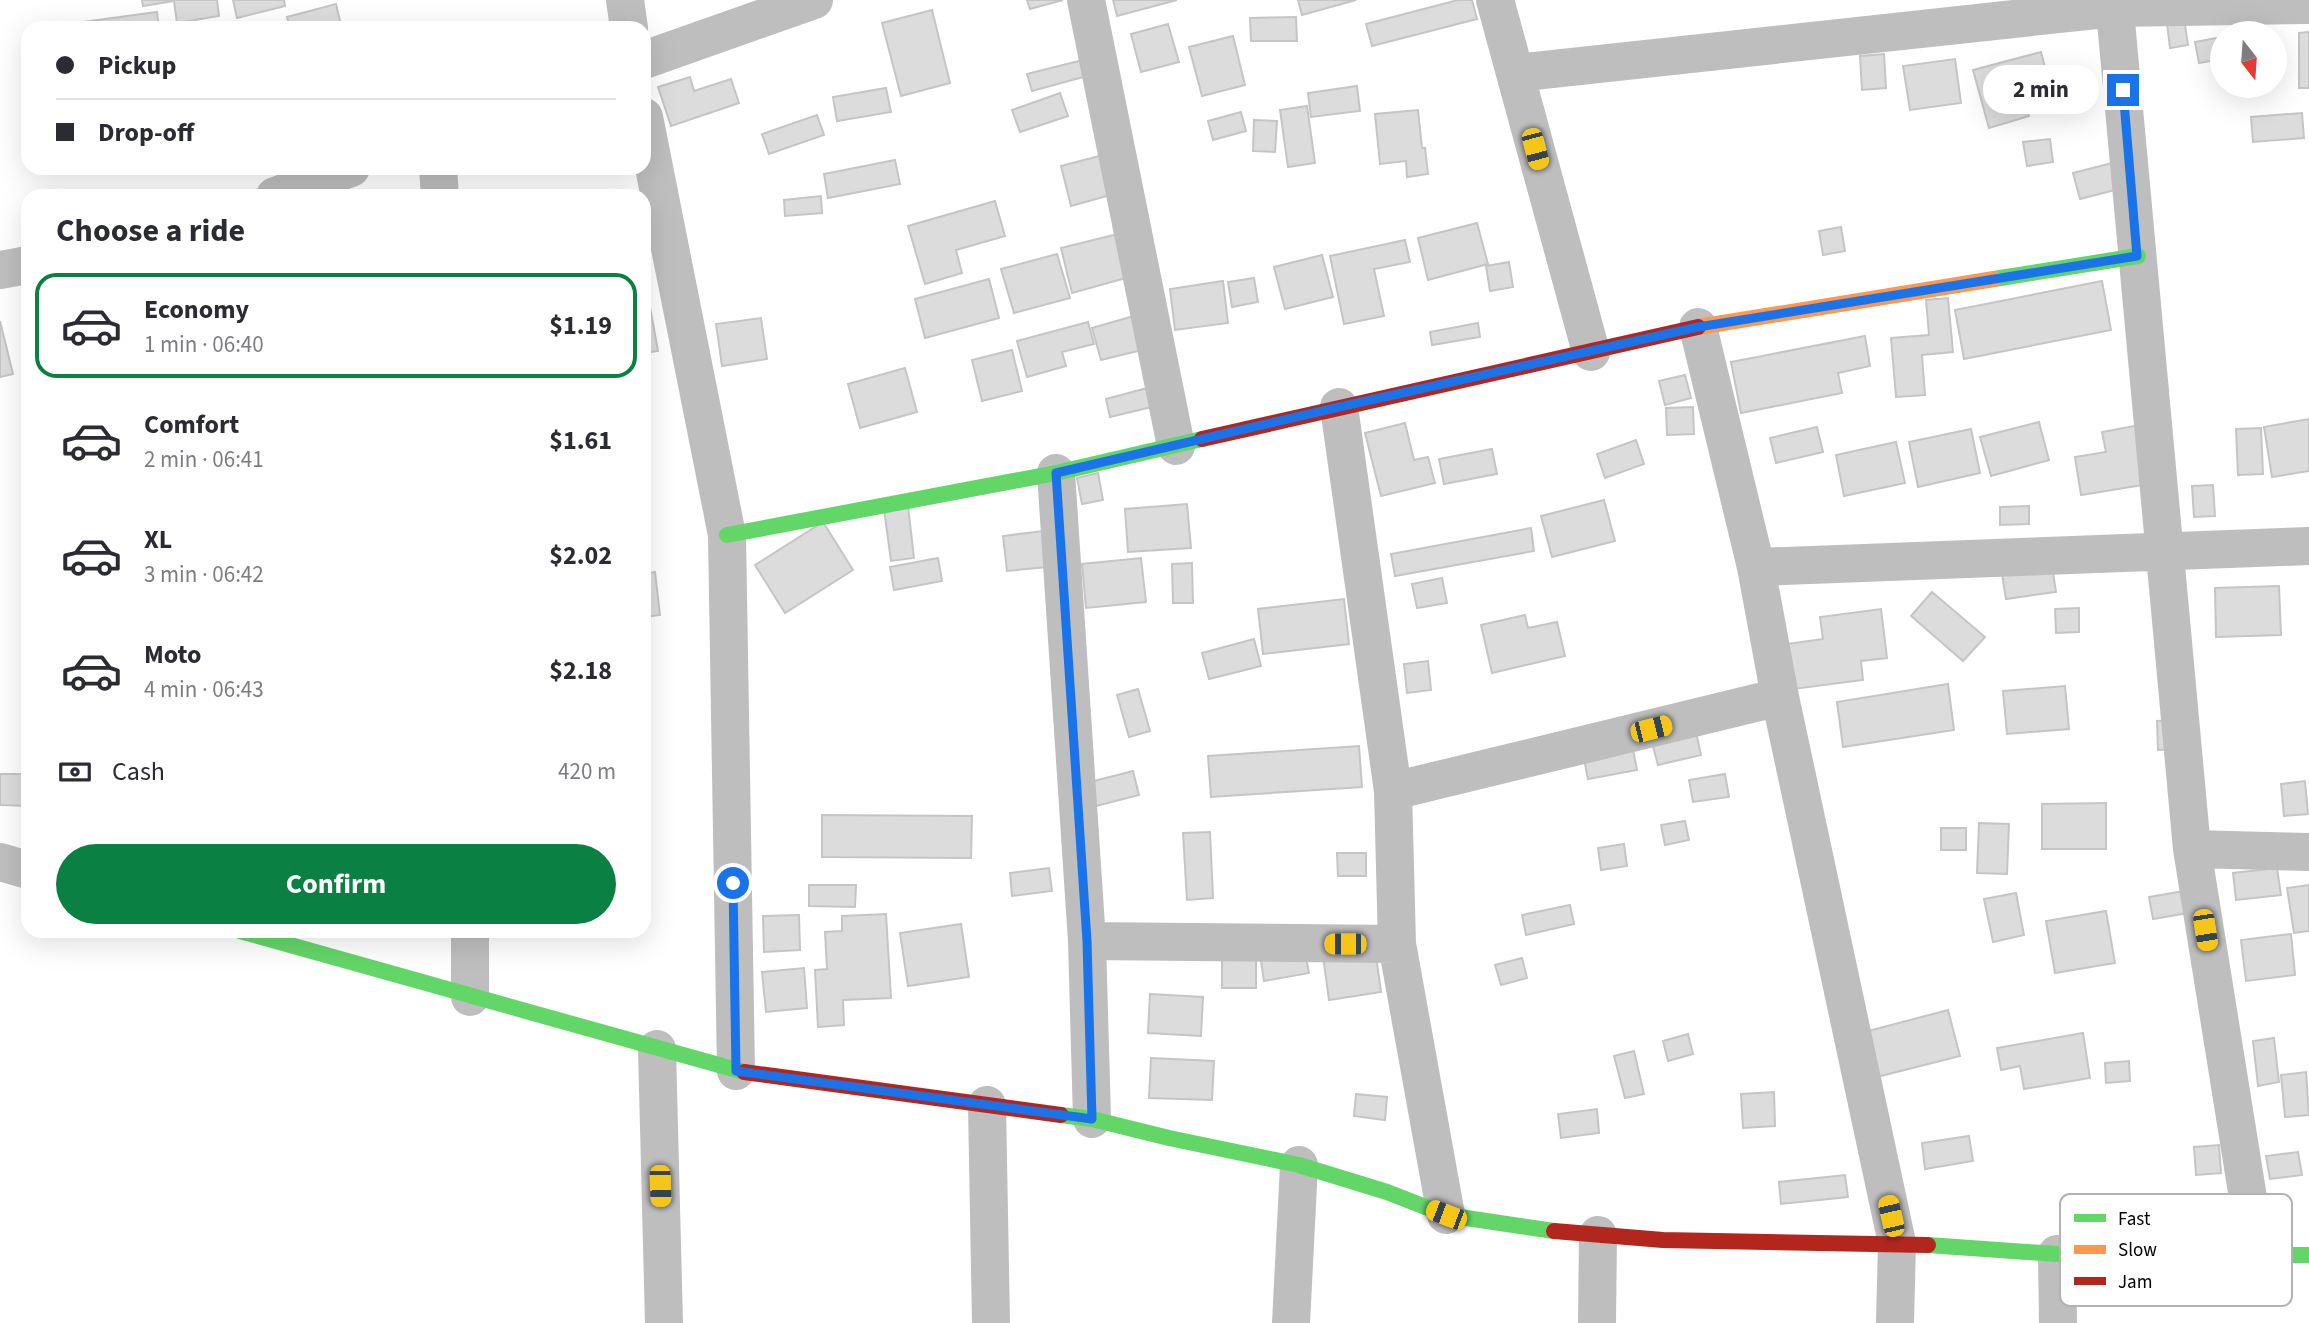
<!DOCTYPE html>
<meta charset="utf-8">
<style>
body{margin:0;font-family:"Source Sans 3",sans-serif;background:#f2f2f3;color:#2b2b33;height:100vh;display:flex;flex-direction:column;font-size:26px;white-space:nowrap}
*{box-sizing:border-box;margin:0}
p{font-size:23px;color:#7c7c81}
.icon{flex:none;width:38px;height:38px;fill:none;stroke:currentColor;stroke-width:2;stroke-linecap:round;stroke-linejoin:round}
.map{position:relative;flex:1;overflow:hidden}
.side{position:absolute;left:21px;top:189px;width:630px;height:749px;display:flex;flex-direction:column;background:#fff;border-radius:21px;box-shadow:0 7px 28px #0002}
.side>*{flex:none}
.banner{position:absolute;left:21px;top:21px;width:630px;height:154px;border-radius:21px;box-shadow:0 7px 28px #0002;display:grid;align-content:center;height:154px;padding:0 35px;background:#fff}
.needle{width:46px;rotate:163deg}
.controls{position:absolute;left:2210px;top:21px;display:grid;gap:14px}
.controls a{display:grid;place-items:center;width:77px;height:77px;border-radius:50%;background:#fff;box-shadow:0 7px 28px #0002;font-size:35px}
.end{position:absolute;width:32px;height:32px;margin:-16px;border:9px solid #1a73e8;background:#fff;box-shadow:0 0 0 4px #fff}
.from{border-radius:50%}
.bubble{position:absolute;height:49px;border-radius:24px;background:#fff;box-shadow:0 7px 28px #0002;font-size:23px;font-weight:700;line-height:49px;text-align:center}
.car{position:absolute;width:21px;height:42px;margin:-21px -10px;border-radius:9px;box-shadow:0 0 5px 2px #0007;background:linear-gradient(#f5c518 24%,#345 0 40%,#f5c518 0 76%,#345 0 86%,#f5c518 0)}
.banner b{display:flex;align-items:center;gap:24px;height:66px;font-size:26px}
.banner b+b{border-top:2px solid #e1e1e2}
.banner i{width:18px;height:18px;background:#2b2b33}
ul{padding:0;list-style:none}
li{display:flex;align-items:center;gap:21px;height:105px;margin:0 14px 10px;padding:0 21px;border:4px solid transparent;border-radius:21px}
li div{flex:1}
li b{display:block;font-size:26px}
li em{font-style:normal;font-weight:700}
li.current{border-color:#0b8043}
li>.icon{width:63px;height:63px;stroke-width:1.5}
h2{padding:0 35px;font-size:32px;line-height:84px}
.pay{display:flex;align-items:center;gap:18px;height:77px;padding:0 35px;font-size:26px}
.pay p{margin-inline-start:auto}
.cta{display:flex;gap:14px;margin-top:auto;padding:14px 35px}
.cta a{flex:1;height:80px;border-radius:42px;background:#0b8043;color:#fff;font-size:28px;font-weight:700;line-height:80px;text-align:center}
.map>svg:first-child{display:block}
.building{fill:#dcdcdc;stroke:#c5c5c5;stroke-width:2}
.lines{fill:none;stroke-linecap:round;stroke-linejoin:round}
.street{stroke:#bebebe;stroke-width:38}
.fast{stroke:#63d668;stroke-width:16}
.slow{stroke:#ff974d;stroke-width:16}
.jam{stroke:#b3261e;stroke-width:16}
.route{stroke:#1a73e8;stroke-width:9}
.key{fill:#fff;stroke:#b2b2b2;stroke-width:2}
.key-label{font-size:19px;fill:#000}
</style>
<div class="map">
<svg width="2309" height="1323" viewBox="0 0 2309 1323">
<rect width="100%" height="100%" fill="#fff"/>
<!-- building -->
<path class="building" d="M142,0H217L219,16L177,23L174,1L143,6Z
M233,0H284L285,6L237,18Z
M1027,0H1063L1030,9Z
M1113,0H1177L1117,16Z
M1298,0H1356L1302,15Z
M1458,0H1472L1477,19L1372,46L1366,24Z
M336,4L341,25L327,28H290L287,17Z
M932,10L950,83L901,96L882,23Z
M157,12L159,28H39Z
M2183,12L2188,45L2170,48L2166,15Z
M1296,17L1297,41H1251L1250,18Z
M1168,24L1179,62L1141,72L1131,34Z
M2309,32V88H2299V33Z
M1233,36L1245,85L1202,96L1189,47Z
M2222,37V59L2199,63L2195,42Z
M2041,52L2050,86L2023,93L2029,116L1989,128L1973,70Z
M1884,54L1886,88L1862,90L1860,56Z
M1955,59L1961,103L1910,110L1903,66Z
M1083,60L1087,76L1032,91L1027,74Z
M690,77L694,91L731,79L739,103L671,126L658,87Z
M1357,86L1360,111L1311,117L1308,93Z
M886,88L891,112L837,121L833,97Z
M1060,93L1068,116L1020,132L1012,110Z
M1307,106L1315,163L1288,167L1280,110Z
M1418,110L1422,148H1425L1428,174L1407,177L1406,161L1380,164L1375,114Z
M1241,112L1246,131L1213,140L1208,121Z
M2302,113L2304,138L2253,142L2251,117Z
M817,115L824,135L769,154L762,134Z
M1254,120L1277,121L1275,152L1253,151Z
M2050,139L2053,162L2027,166L2023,142Z
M1103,155L1114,194L1071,206L1061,166Z
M895,160L900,184L828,198L824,174Z
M2116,162L2123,188L2080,199L2073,173Z
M821,196L822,213L785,216L784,200Z
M995,201L1005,236L956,250L962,273L925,284L908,226Z
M1477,223L1488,264L1428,280L1418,238Z
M1841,227L1845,251L1823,255L1819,231Z
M1122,233L1133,276L1072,293L1061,248Z
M1405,240L1410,262L1374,269L1384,316L1344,324L1330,256Z
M1057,254L1070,298L1014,313L1001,269Z
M1322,255L1333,297L1285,309L1274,267Z
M1509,262L1513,287L1490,291L1486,266Z
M1254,278L1258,302L1232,307L1228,282Z
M989,279L999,318L925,338L915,299Z
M1223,281L1228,323L1175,330L1170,289Z
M2102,281L2111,330L1964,359L1955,310Z
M1948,298L1953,352L1922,355L1925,395L1896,397L1891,338L1929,335L1926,300Z
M650,307L658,351L644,353V308Z
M1137,315L1146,349L1101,360L1092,328Z
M761,318L767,359L722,366L716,324Z
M0,321L13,374L0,377Z
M1088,322L1094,344L1062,352L1066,366L1027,377L1017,341Z
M1478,323L1480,337L1432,345L1430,332Z
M1865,336L1870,366L1838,373L1842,393L1741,413L1731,362Z
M1012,350L1022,391L982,401L972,360Z
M905,368L917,412L860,428L848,384Z
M1685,375L1691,398L1665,405L1659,381Z
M1151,387L1156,406L1110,417L1106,399Z
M1693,407L1694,434L1667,435L1666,408Z
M2309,419V471L2272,477L2264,427Z
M2039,422L2049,460L1991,476L1980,437Z
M1405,423L1414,460L1428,457L1435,483L1381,496L1365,433Z
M2140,425L2149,484L2081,495L2075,457L2106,452L2102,432Z
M1817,427L1823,452L1776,463L1770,438Z
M2261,428L2263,474L2238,475L2236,429Z
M1971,429L1980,473L1918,487L1909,442Z
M1636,440L1644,464L1605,478L1597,454Z
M1896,442L1905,483L1844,496L1836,455Z
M1492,449L1497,474L1444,484L1439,459Z
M1098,473L1103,500L1082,504L1077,478Z
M2213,485L2215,516L2194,517L2192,486Z
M1604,500L1615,541L1552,557L1541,516Z
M1187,504L1191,548L1128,552L1125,509Z
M908,506L914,558L891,561L884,509Z
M2029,506V524L2000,525V507Z
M823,522L853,570L785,613L755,565Z
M1531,528L1534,551L1395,576L1391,554Z
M1043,531L1047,567L1007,571L1003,536Z
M938,558L942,581L894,590L890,567Z
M1141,558L1146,602L1086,608L1082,564Z
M1192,563L1193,603H1173L1172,564Z
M2052,566L2056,592L2006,599L2002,574Z
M655,572L660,615L644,617V574Z
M1442,578L1447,603L1417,608L1412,584Z
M2279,586L2281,635L2216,637L2215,588Z
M1932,592L1985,637L1963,661L1911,616Z
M1344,599L1349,644L1263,654L1258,609Z
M2079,608V632L2056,633L2055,609Z
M1881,609L1887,658L1861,661L1863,680L1786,690L1780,645L1823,639L1820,617Z
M1525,615L1528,628L1557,622L1565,656L1492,673L1481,625Z
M1254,639L1261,666L1209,679L1202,653Z
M1428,661L1431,690L1407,693L1404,664Z
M1948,684L1954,730L1843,747L1837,702Z
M2065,686L2069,729L2007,734L2003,691Z
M1138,689L1150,731L1129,737L1117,695Z
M2179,720L2180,749L2158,750L2157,721Z
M1696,732L1701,755L1658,765L1652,743Z
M1359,746L1362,787L1211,797L1208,756Z
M1633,750L1637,770L1588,779L1584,759Z
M1133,771L1139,795L1096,806L1090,782Z
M0,774H28V806L0,805Z
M1725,774L1729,797L1693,802L1689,780Z
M2305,781L2308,814L2284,816L2281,784Z
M2106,803V849H2042V804Z
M822,815L972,816L971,858L822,857Z
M1685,821L1689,840L1665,845L1661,825Z
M1979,823L2009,824L2007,874L1977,873Z
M1941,828H1966V850H1941Z
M1210,832L1213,898L1187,900L1183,833Z
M1624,844L1627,866L1601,870L1598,848Z
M1337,853H1366V876H1338Z
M1049,868L1052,891L1012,896L1010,873Z
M2277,868L2281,895L2236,900L2233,873Z
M809,885H856L855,907L809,906Z
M2309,885V931L2294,933L2287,888Z
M2184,891L2188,913L2153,919L2149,897Z
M2016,893L2024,935L1993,942L1984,899Z
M1570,905L1574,924L1526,935L1522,915Z
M2106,911L2115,963L2055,973L2046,921Z
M886,914L891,998L843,1000L844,1025L818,1027L815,970L827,969L825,932L842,931V916Z
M799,915L800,950L764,952L763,916Z
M961,924L969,977L908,986L900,933Z
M2291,934L2295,975L2246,981L2241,940Z
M1304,947L1309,973L1264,981L1260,955Z
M1375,949L1381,992L1329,1000L1323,956Z
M1256,955V988H1222V956Z
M1522,958L1527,978L1501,985L1495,965Z
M804,968L807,1008L766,1012L762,972Z
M1150,994L1203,997L1201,1036L1148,1033Z
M1948,1010L1960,1056L1869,1079L1857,1034Z
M2083,1033L2090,1078L2024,1089L2020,1066L2001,1070L1997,1048Z
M1688,1034L1693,1054L1668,1061L1663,1041Z
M2274,1038L2279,1082L2258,1086L2253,1041Z
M1634,1051L1644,1094L1625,1098L1614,1056Z
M1151,1058L1214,1061L1212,1100L1149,1098Z
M2129,1061L2130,1081L2106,1083L2105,1063Z
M2306,1072L2309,1115L2285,1117L2281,1075Z
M1774,1092L1775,1126L1743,1128L1741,1094Z
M1356,1094L1387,1097L1385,1120L1354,1116Z
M1597,1109L1599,1133L1561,1138L1558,1114Z
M1969,1136L1973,1161L1925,1169L1922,1143Z
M2219,1145L2221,1173L2196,1175L2194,1147Z
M2298,1152L2302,1175L2270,1179L2266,1156Z
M1845,1175L1848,1197L1781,1204L1779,1182Z"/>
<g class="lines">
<!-- street -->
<path class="street" d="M625,0L629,28
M1086,0L1176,446
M1495,0L1591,352
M2114,0L2192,849L2257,1254
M644,60L814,0
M1515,73L2115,8L2309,5
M644,117L727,535L736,1071
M438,168L440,196
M275,196L351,168
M0,270L28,265
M1698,327L1756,567L1780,697L1897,1243L1895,1323
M1339,407L1393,791L1397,944L1446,1215
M1056,473L1087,941L1092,1119
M1756,567L2309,546
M1393,791L1780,697
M2192,849L2309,852
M0,862L28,870
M470,931V997
M1087,941L1397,944
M657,1049L664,1323
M987,1105L991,1323
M2057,1254L2058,1323
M1291,1323L1299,1165
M1597,1323L1598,1235"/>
<!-- fast -->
<path class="fast" d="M1994,279L2138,256
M727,535L1056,473L1202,439
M240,931L744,1072
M1061,1115L1092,1119L1169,1138L1299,1165L1387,1192L1446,1215L1554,1231
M1928,1245L2057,1254L2309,1255"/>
<!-- slow -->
<path class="slow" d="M1698,327L1994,279"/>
<!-- jam -->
<path class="jam" d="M1202,439L1698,327
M744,1072L1061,1115
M1554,1231L1663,1240L1928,1245"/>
</g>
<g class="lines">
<!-- route -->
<path class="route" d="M733,883L736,1071L1092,1119L1087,941L1056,473L1339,407L1698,327L2137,256L2123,90"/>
</g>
<!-- legend -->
<rect x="2060" y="1194" width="232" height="112" rx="10" class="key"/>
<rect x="2074" y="1214" width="32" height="8" fill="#63d668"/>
<rect x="2074" y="1245" width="32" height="9" fill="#ff974d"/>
<rect x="2074" y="1277" width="32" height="8" fill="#b3261e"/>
<g class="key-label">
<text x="2118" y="1225">Fast</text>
<text x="2118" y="1256">Slow</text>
<text x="2118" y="1288">Jam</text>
</g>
</svg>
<div class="controls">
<a><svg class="needle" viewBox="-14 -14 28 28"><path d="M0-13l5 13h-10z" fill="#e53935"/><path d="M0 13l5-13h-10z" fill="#7c7c81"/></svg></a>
</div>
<i class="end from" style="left:733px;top:883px"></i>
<i class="end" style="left:2123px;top:90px"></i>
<div class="bubble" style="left:1983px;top:65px;width:116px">2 min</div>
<i class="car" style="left:1535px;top:149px;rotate:165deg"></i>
<i class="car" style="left:1651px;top:729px;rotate:76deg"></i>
<i class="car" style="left:2205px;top:930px;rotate:171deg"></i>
<i class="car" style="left:1345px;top:944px;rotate:270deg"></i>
<i class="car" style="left:660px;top:1186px;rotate:178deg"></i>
<i class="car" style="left:1446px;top:1215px;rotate:291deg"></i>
<i class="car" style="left:1891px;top:1216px;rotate:347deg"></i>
<div class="banner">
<b><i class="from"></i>Pickup</b>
<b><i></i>Drop-off</b>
</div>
<section class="side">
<h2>Choose a ride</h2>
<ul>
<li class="current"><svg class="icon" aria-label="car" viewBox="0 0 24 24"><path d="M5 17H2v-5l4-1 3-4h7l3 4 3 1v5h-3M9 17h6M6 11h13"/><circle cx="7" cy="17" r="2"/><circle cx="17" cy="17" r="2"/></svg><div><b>Economy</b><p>1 min · 06:40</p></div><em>$1.19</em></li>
<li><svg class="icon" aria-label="car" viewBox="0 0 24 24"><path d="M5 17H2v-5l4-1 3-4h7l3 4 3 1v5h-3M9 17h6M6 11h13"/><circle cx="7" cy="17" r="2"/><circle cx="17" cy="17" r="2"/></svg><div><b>Comfort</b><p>2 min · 06:41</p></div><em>$1.61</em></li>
<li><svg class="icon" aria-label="car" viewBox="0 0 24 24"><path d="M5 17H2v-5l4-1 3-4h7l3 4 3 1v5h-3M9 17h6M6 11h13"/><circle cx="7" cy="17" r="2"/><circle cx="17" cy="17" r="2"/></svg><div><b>XL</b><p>3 min · 06:42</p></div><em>$2.02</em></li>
<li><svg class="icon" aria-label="car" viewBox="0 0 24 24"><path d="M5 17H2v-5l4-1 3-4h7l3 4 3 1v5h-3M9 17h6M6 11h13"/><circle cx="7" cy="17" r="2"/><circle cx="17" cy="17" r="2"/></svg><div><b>Moto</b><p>4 min · 06:43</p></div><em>$2.18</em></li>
</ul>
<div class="pay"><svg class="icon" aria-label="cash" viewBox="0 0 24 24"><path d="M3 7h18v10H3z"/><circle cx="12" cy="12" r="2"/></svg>Cash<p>420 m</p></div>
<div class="cta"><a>Confirm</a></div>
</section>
</div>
